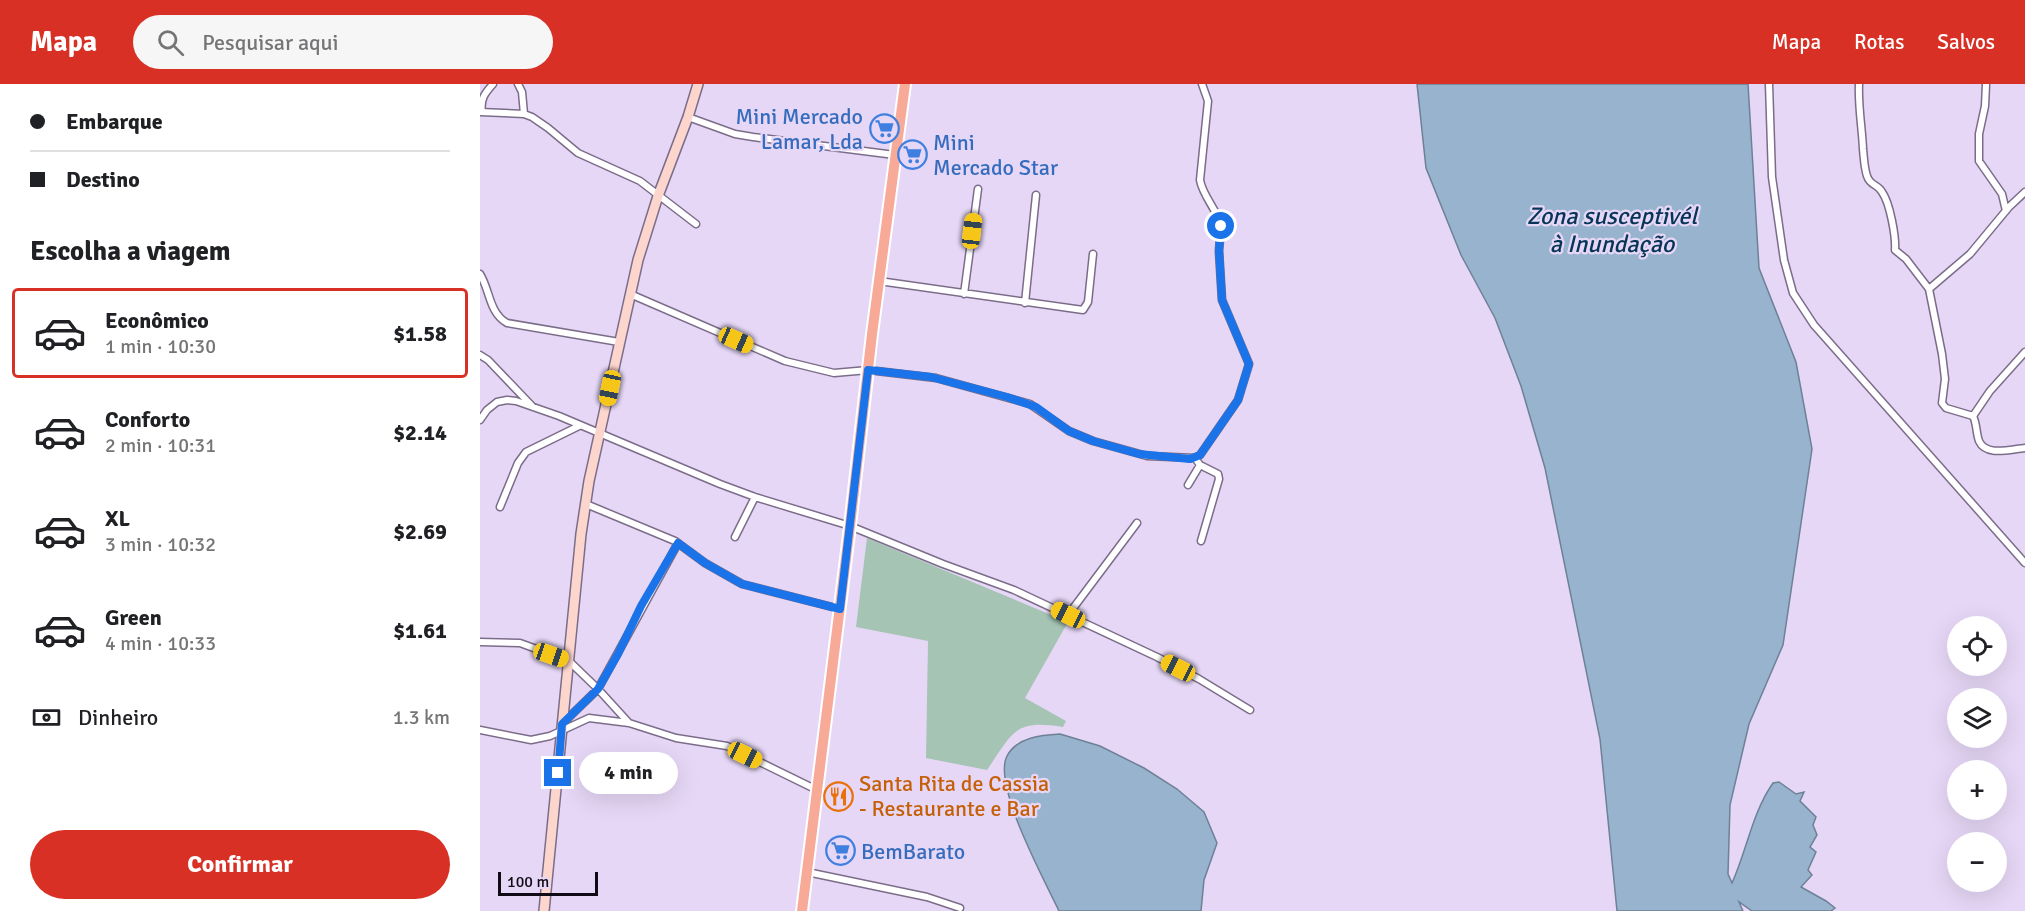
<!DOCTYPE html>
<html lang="pt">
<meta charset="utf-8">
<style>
body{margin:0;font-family:Signika,sans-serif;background:#f6f6f6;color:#202124;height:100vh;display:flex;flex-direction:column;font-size:22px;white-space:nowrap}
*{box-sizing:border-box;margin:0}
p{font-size:20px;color:#757577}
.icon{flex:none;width:33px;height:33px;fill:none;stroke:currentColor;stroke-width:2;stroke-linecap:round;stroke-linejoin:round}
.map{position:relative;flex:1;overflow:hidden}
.details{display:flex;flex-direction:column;background:#fff;width:480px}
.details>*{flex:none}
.top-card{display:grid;align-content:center;height:132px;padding:0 30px;background:#fff}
.tools{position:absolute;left:1467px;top:532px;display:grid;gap:12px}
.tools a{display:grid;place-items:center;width:60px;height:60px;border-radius:50%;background:#fff;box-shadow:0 6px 24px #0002;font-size:30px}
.scale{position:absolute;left:18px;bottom:15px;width:100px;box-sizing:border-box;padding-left:6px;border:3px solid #100b15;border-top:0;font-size:16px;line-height:21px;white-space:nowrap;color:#100b15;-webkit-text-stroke:4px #e6d7f6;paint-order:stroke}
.end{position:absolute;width:27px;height:27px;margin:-14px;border:8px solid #1a73e8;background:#fff;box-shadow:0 0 0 3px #fff}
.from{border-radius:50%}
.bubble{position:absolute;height:42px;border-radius:21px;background:#fff;box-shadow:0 6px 24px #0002;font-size:20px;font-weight:700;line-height:42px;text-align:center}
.car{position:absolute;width:18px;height:36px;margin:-18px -9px;border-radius:8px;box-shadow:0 0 4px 2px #0007;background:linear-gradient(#f5c518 24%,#345 0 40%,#f5c518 0 76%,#345 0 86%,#f5c518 0)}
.top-card b{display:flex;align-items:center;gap:21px;height:57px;font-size:22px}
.top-card b+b{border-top:2px solid #e0e0e0}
.top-card i{width:15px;height:15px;background:#202124}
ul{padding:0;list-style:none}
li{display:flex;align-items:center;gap:18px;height:90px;margin:0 12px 9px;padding:0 18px;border:3px solid transparent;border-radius:6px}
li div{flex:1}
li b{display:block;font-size:22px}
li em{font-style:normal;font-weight:700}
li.current{border-color:#d93025}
li>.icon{width:54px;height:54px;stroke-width:1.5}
h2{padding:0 30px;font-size:27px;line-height:72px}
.pay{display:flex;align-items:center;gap:15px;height:66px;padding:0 30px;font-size:22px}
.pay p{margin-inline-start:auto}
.button{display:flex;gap:12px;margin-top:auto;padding:12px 30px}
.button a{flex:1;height:69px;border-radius:36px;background:#d93025;color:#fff;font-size:24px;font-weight:700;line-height:69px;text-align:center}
header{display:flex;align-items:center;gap:36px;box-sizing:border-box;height:84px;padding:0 30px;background:#d93025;color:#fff}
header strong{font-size:28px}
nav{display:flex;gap:33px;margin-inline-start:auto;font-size:21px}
.search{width:420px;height:54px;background:#f6f6f6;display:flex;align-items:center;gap:15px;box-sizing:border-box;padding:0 21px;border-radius:33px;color:#757577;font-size:22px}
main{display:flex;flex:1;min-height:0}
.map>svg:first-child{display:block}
.green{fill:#a5c4b3}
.water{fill:#97b3cd;stroke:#6e8196;stroke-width:1.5}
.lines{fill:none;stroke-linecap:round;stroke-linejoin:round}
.street-casing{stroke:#7b6d89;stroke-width:9}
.secondary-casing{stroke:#7b6d89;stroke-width:12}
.primary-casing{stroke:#fff;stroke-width:14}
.street{stroke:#fff;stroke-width:6}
.secondary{stroke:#fcd5cc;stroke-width:9}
.primary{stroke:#f8aa98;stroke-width:10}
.route{stroke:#1a73e8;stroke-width:8}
.labels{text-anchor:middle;stroke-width:4.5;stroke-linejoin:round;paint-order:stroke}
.shop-label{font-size:22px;fill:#366cbe;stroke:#e6d7f6;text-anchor:start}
.food-label{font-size:22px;fill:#c56008;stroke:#e6d7f6;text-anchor:start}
.water-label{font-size:24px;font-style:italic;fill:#063558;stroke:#e6d7f6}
</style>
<header>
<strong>Mapa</strong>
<div class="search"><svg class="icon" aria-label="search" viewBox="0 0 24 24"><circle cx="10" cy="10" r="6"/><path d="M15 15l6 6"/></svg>Pesquisar aqui</div>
<nav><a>Mapa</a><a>Rotas</a><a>Salvos</a></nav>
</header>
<main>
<section class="details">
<div class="top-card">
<b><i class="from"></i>Embarque</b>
<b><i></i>Destino</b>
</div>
<h2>Escolha a viagem</h2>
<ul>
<li class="current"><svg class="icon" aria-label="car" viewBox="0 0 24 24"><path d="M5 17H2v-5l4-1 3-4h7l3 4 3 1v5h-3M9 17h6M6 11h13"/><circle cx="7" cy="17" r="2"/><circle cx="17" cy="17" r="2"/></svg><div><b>Econômico</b><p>1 min · 10:30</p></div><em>$1.58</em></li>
<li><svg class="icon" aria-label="car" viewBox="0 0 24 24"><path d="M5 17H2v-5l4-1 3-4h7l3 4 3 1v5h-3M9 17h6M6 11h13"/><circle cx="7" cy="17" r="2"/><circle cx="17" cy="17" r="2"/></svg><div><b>Conforto</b><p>2 min · 10:31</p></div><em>$2.14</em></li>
<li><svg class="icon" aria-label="car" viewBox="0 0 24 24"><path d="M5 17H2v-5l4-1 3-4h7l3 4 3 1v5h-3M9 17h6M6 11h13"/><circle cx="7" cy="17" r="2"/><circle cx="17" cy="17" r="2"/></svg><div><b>XL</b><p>3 min · 10:32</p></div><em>$2.69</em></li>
<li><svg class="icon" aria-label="car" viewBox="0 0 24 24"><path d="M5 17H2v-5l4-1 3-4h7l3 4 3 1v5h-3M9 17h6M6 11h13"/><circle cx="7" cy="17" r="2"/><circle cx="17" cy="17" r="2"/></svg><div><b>Green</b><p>4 min · 10:33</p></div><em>$1.61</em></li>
</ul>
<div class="pay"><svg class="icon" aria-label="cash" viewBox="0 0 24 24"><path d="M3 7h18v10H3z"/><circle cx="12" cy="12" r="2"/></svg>Dinheiro<p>1.3 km</p></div>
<div class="button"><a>Confirmar</a></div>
</section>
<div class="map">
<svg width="1545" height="827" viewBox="0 0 1545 827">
<rect width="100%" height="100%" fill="#e6d7f6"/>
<!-- green -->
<path class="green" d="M387,454L588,538L545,614L586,637L583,643C534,635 533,648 507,686L446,674L448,557L376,543Z"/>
<!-- water -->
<path class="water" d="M937,0H1268L1279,184L1316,278L1332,365L1303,561L1269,640L1250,721L1248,790L1252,799C1267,766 1272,729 1293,699L1299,698L1316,710L1324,708L1320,717L1336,733L1333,741L1337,751L1330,763L1336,768L1328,786L1332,791L1321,803L1346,817L1355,824L1351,827H1272L1259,818L1263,827H1137L1120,655L1065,384L1041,302L1015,234L981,171L946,84Z
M580,650L620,662L664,684L697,705L724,728L737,759L724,796L721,827H579C565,797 512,701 527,672C537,653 562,651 580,650Z"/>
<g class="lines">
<defs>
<path id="street" d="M38,0L42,8L44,30
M1289,0L1292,93L1304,176L1313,209L1334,241L1545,479
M1379,0C1378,22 1382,43 1383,65C1384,74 1384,83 1387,92C1390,102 1398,100 1402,108C1410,119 1416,153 1415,166L1426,175L1449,205L1462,270L1465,295L1462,319L1466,324L1493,332C1497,340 1496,349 1499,357C1506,373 1531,365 1545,364
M1506,0L1505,22L1499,50V77L1522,110L1526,127
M0,28L44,30L52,33L68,44L98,69L160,97L216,140
M2,28C0,15 5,9 13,0
M208,33L255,50L273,53L415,71
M0,190C10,206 9,229 27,239L139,258
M399,197L603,226L608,218L613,170
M1449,205L1490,170L1529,123L1545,108
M150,210L305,277L354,289L388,286L456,294L550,320L589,347L613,357L667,372L715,374L720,371L758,316L769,280L742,216L739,167L741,142C737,125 723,113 720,96L728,17L722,0
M484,210L498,105
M545,219L556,111
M0,271L8,276L53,323
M1493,332L1510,307L1545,268
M0,336L7,326L17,318L27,316L36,317L79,332L240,400L275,413L370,442L463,480L534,506L677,573L719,595L770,626
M715,374L720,381L738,390L739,395L721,457
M708,401L720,381
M106,420L195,457L225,479L262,500L360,525
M20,423L38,379L46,368L99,342
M255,453L275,413
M588,531L657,439
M0,558L40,559L89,577L118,605L149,639
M83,639L118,605L198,459
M0,646L51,656L70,652L109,634L149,639L196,654L247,662L337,706
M327,788L447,813L480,824"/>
<path id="secondary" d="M64,827L101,450L109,397L158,176L178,112L208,33L218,0"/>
<path id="primary" d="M322,827L370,442L392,250L425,0"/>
</defs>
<!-- street casing -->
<use href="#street" class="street-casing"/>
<!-- secondary casing -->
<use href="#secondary" class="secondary-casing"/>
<!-- primary casing -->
<use href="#primary" class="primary-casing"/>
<!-- street -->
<use href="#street" class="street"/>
<!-- secondary -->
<use href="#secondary" class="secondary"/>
<!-- primary -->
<use href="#primary" class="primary"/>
</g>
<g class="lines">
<!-- route -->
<path class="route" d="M78,689L82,640L118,605L138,570L161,522L198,459L225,479L262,500L360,525L388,286L451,293L527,313L556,323L589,347L613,357L659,370L710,375L720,371L758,316L769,280L742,216L739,166L741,142"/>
</g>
<!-- icons -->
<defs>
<symbol id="supermarket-ring" viewBox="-11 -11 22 22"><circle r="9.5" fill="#e6d7f6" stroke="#3f7fe0" stroke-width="1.5"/><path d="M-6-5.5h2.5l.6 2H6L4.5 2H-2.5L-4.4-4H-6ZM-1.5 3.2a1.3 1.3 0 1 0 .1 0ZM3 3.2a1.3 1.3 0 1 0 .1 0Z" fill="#3f7fe0"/></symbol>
<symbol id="restaurant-ring" viewBox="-11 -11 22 22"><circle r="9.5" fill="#e6d7f6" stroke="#e8710a" stroke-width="1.5"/><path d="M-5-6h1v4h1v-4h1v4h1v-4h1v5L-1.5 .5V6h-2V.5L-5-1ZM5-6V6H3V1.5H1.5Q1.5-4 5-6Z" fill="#e8710a"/></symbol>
</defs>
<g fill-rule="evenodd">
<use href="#supermarket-ring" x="388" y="28" width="33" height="33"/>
<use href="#supermarket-ring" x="416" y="54" width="33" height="33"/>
<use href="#restaurant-ring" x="342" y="696" width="33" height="33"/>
<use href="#supermarket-ring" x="344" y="750" width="33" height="33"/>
</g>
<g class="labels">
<!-- shop labels -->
<g class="shop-label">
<text x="383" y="40" text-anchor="end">Mini Mercado<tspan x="383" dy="25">Lamar, Lda</tspan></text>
<text x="453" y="66">Mini<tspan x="453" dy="25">Mercado Star</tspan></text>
<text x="381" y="775">BemBarato</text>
</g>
<!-- food labels -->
<g class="food-label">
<text x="379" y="707">Santa Rita de Cassia<tspan x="379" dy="25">- Restaurante e Bar</tspan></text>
</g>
<!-- water labels -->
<g class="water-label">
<text x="1132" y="140">Zona susceptivél<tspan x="1132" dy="28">à Inundação</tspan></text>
</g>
</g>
</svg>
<div class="tools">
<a><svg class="icon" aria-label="locate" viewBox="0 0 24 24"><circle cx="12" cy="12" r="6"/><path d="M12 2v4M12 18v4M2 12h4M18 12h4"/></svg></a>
<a><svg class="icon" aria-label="layers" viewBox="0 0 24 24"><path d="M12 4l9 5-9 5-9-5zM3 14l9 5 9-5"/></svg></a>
<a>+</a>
<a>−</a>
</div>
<div class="scale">100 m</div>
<i class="end from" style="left:741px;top:142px"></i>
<i class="end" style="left:78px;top:689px"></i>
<div class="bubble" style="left:99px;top:668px;width:99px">4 min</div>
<i class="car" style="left:492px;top:147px;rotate:7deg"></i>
<i class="car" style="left:256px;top:256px;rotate:114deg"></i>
<i class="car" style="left:130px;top:304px;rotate:192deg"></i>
<i class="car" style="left:588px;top:531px;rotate:296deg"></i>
<i class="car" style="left:71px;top:571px;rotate:109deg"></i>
<i class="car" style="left:698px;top:584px;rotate:297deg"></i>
<i class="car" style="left:265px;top:671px;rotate:116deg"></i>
</div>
</main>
